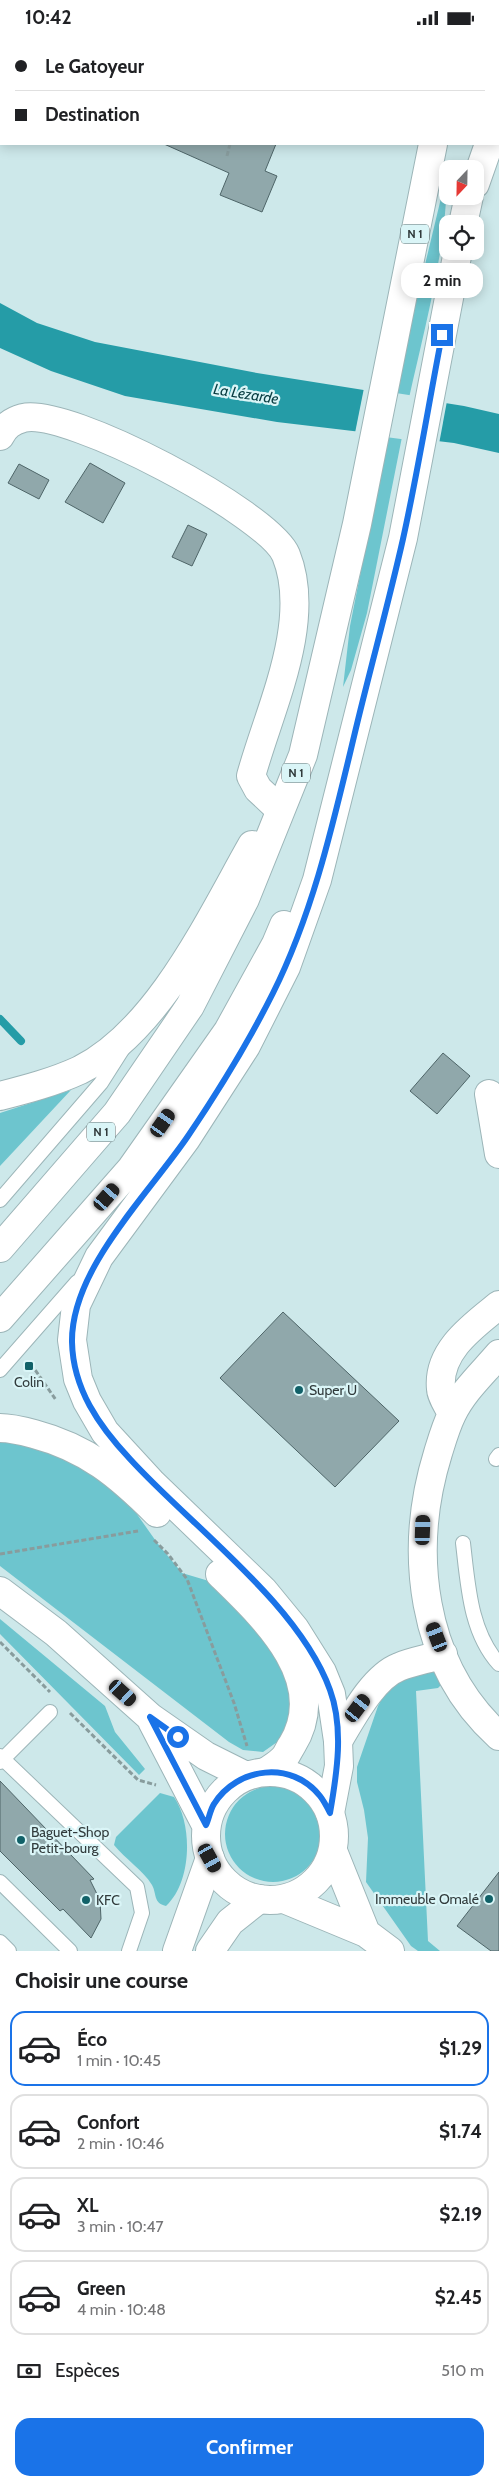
<!DOCTYPE html>
<html lang="fr">
<meta charset="utf-8">
<style>
body{margin:0;font-family:Cabin,sans-serif;background:#f2f2f2;color:#202124;height:100vh;display:flex;flex-direction:column;font-size:19px;white-space:nowrap}
*{box-sizing:border-box;margin:0}
p{font-size:16px;color:#757577}
.icon{flex:none;width:28px;height:28px;fill:none;stroke:currentColor;stroke-width:2;stroke-linecap:round;stroke-linejoin:round}
.map{position:relative;height:1916px;overflow:hidden}
.sheet{display:flex;flex-direction:column;background:#fff;flex:1}
.sheet>*{flex:none}
.banner{position:absolute;left:0px;top:0px;width:500px;height:110px;box-shadow:0 2px 12px #0003;display:grid;align-content:center;height:110px;padding:0 15px;background:#fff}
.needle{width:32px;rotate:202deg}
.fabs{position:absolute;left:439px;top:125px;display:grid;gap:10px}
.fabs a{display:grid;place-items:center;width:45px;height:45px;border-radius:10px;background:#fff;box-shadow:0 2px 12px #0003;font-size:25px}
.end{position:absolute;width:22px;height:22px;margin:-11px;border:6px solid #1a73e8;background:#fff;box-shadow:0 0 0 2px #fff}
.from{border-radius:50%}
.bubble{position:absolute;height:35px;border-radius:15px;background:#fff;box-shadow:0 2px 12px #0003;font-size:16px;font-weight:700;line-height:35px;text-align:center}
.car{position:absolute;width:15px;height:30px;margin:-15px -8px;border-radius:6px;box-shadow:0 0 4px 1px #0007;background:linear-gradient(#222 24%,#8ab4d8 0 40%,#222 0 76%,#8ab4d8 0 86%,#222 0)}
.banner b{display:flex;align-items:center;gap:18px;height:48px;font-size:19px}
.banner b+b{border-top:1px solid #e0e0e0}
.banner i{width:12px;height:12px;background:#202124}
ul{padding:0;list-style:none}
li{display:flex;align-items:center;gap:15px;height:75px;margin:0 10px 8px;padding:0 5px;border:2px solid #e0e0e0;border-radius:15px}
li div{flex:1}
li b{display:block;font-size:19px}
li em{font-style:normal;font-weight:700}
li.on{border-color:#1a73e8}
li>.icon{width:45px;height:45px;stroke-width:1.5}
h2{padding:0 15px;font-size:22px;line-height:60px}
.pay{display:flex;align-items:center;gap:12px;height:55px;padding:0 15px;font-size:19px}
.pay p{margin-inline-start:auto}
.button{display:flex;gap:10px;margin-top:auto;padding:10px 15px}
.button a{flex:1;height:58px;border-radius:15px;background:#1a73e8;color:#fff;font-size:20px;font-weight:700;line-height:58px;text-align:center}
.status{display:flex;justify-content:space-between;align-items:center;height:35px;padding:0 25px;background:#fff;direction:ltr}
.status svg{height:14px;fill:currentColor}
.map>svg:first-child{display:block}
.green{fill:#6dc5ce}
.water{fill:#259ca7}
.pier{fill:#cde8ea}
.lines{fill:none;stroke-linecap:round;stroke-linejoin:round}
.stream{stroke:#259ca7;stroke-width:8}
.building{fill:#90a8ab;stroke:#4e6568}
.service-casing{stroke:#9cb5b8;stroke-width:16}
.minor-casing{stroke:#9cb5b8;stroke-width:30}
.secondary-casing{stroke:#9cb5b8;stroke-width:30}
.trunk-casing{stroke:#9cb5b8;stroke-width:30}
.path{stroke:#889c9d;stroke-width:3;stroke-dasharray:5 2.5;stroke-linecap:butt}
.service{stroke:#fff;stroke-width:14}
.minor{stroke:#fff;stroke-width:28}
.secondary{stroke:#fff;stroke-width:28}
.trunk{stroke:#fff;stroke-width:28}
.route{stroke:#1a73e8;stroke-width:6}
.poi-dot{fill:#116168;stroke:#daf5f7;stroke-width:2}
.labels{text-anchor:middle;stroke-width:4.5;stroke-linejoin:round;paint-order:stroke}
.shield{fill:#daf5f7;stroke:#647374;stroke-width:1}
.shield-label{font-size:12px;font-weight:bold;fill:#313b3c}
.poi-label{font-size:14px;fill:#313b3c;stroke:#daf5f7;text-anchor:start}
.water-label{font-size:15px;font-style:italic;fill:#083c41;stroke:#daf5f7}
</style>
<div class="status"><b>10:42</b><svg viewBox="0 0 49 12"><path d="M0 12V9h3v3zM5 12V6h3v6zM10 12V3h3v9zM15 12V0h3v12zM26 1h20v11H26zM47 4h2v5h-2z"/></svg></div>
<div class="map">
<svg width="499" height="1916" viewBox="0 0 499 1916">
<rect width="100%" height="100%" fill="#cde8ea"/>
<!-- green -->
<path class="green" d="M0,0H188L1,1V4Z
M447,138C447,212 425,291 409,363L396,360L406,309Z
M388,399L402,402L367,578L351,635L343,652L350,591Z
M71,1055L0,1131V1078Z
M0,1405L20,1406L88,1431L122,1458L158,1509L182,1538L219,1549L272,1603L297,1661L280,1705L263,1717L243,1715L229,1707L0,1531Z
M0,1584L105,1671L115,1697L145,1734L139,1740L0,1599Z
M434,1635L442,1649L438,1653L416,1656L428,1906L440,1916H418L411,1911L366,1847L368,1803L364,1775L357,1747V1732L378,1671L392,1646Z
M225 1799a48 48 0 1 1 96 0a48 48 0 1 1-96 0Z
M160,1758L174,1762C193,1790 192,1847 166,1871C153,1868 157,1859 152,1850C143,1835 125,1824 114,1810L116,1802Z"/>
<!-- water -->
<path class="water" d="M0,268L37,288L95,307L257,338L464,371L499,379V418L454,408L277,387L125,361L51,336L0,313Z"/>
<!-- pier -->
<path class="pier" d="M364,353L447,366L439,409L355,398Z"/>
<g class="lines">
<!-- stream -->
<path class="stream" d="M0,984L21,1006"/>
</g>
<!-- building -->
<path class="building" d="M164,109H276L265,136L277,141L262,177L220,160L229,138Z
M90,428L125,448L103,488L65,467Z
M19,429L49,445L39,464L8,448Z
M188,490L207,499L192,531L172,522Z
M443,1018L470,1041L437,1079L410,1056Z
M283,1277L399,1386L335,1452L220,1343Z
M0,1746L94,1844L90,1845L100,1865L101,1884L91,1903L63,1874L60,1876L0,1816Z
M499,1837V1916H491L457,1891Z"/>
<g class="lines">
<defs>
<path id="service" d="M0,1165L101,1048L122,1015
M0,1335L77,1247
M496,1424L499,1420
M463,1508C468,1550 470,1597 499,1629
M0,1721L137,1852L142,1878L129,1916
M0,1727L50,1677
M0,1847L70,1916
M0,1907L9,1916"/>
<path id="minor" d="M0,401C5,391 12,386 23,383C68,372 269,479 286,520C313,587 269,675 251,741L258,754L275,770
M489,1059L499,1119
M499,1319C483,1338 463,1356 452,1379C446,1391 442,1405 438,1418C408,1515 420,1630 499,1701
M452,1379C449,1372 441,1361 441,1354C437,1316 473,1291 499,1270
M338,1706C352,1683 373,1642 399,1632C413,1626 429,1624 443,1619
M177,1916L210,1823
M210,1916L230,1887L259,1864"/>
<path id="secondary" d="M0,1556L56,1598L150,1682L206,1721L246,1741
M152,1686L206,1790
M206 1801a64 64 0 1 1 128 0a64 64 0 1 1-128 0Z
M333,1816L366,1898
M284,1864L366,1898L390,1916"/>
<path id="trunk" d="M458,1V0
M499,34V33
M499,80V79
M475,149L489,109
M463,189L469,161
M0,1061C27,1054 54,1047 80,1035C158,996 210,884 252,810
M0,1213L117,1078L190,971L245,864L303,720L357,489L433,109
M0,1283L131,1134L228,996L276,909L284,890
M0,1393C12,1393 23,1396 34,1399C87,1413 119,1440 157,1478
M220,1539C264,1582 332,1645 292,1710C289,1714 287,1720 284,1723C279,1729 271,1733 266,1737
M330,1778L339,1731L338,1706L331,1659L322,1637L295,1594L263,1555L151,1447L105,1397L87,1366L78,1344L72,1305L76,1270L99,1222L186,1104L246,1011L286,932L317,845L403,503L458,216"/>
</defs>
<!-- service casing -->
<use href="#service" class="service-casing"/>
<!-- minor casing -->
<use href="#minor" class="minor-casing"/>
<!-- secondary casing -->
<use href="#secondary" class="secondary-casing"/>
<!-- trunk casing -->
<use href="#trunk" class="trunk-casing"/>
<!-- path -->
<path class="path" d="M155,1L156,0
M0,4H1
M227,121L230,109
M31,1329L56,1365
M154,1505L168,1519L187,1544L234,1668L247,1711
M0,1519L138,1496
M0,1607L50,1657
M70,1678L138,1745L156,1750"/>
<!-- service -->
<use href="#service" class="service"/>
<!-- minor -->
<use href="#minor" class="minor"/>
<!-- secondary -->
<use href="#secondary" class="secondary"/>
<!-- trunk -->
<use href="#trunk" class="trunk"/>
</g>
<g class="lines">
<!-- route -->
<path class="route" d="M178,1702L150,1682L206,1790C209,1784 210,1775 214,1769C237,1732 292,1725 320,1761C324,1766 327,1772 330,1778C337,1738 344,1693 330,1655C299,1569 191,1491 130,1424C99,1391 73,1354 72,1307C71,1234 148,1160 188,1101C219,1055 248,1008 273,958C315,874 335,780 357,689C372,627 389,566 403,504C418,436 429,367 442,300"/>
</g>
<!-- markers -->
<g class="poi-dot">
<rect x="24" y="1326" width="10" height="10" rx="2.5"/>
<circle cx="299" cy="1355" r="5"/>
<circle cx="21" cy="1805" r="5"/>
<circle cx="489" cy="1864" r="5"/>
<circle cx="86" cy="1865" r="5"/>
</g>
<g class="labels">
<!-- shield labels -->
<g class="shield">
<rect x="401" y="189.5" width="28" height="19" rx="4"/>
<rect x="282" y="728.5" width="28" height="19" rx="4"/>
<rect x="87" y="1087.5" width="28" height="19" rx="4"/>
</g>
<g class="shield-label">
<text x="415" y="203">N 1</text>
<text x="296" y="742">N 1</text>
<text x="101" y="1101">N 1</text>
</g>
<!-- poi labels -->
<g class="poi-label">
<text x="29" y="1352" text-anchor="middle">Colin</text>
<text x="309" y="1360">Super U</text>
<text x="31" y="1802">Baguet-Shop<tspan x="31" dy="16">Petit-bourg</tspan></text>
<text x="479" y="1869" text-anchor="end">Immeuble Omalé</text>
<text x="96" y="1870">KFC</text>
</g>
<!-- water labels -->
<g class="water-label">
<text transform="translate(246 359) rotate(9)" y="5">La Lézarde</text>
</g>
</g>
</svg>
<div class="fabs">
<a><svg class="needle" viewBox="-14 -14 28 28"><path d="M0-13l5 13h-10z" fill="#e53935"/><path d="M0 13l5-13h-10z" fill="#757577"/></svg></a>
<a><svg class="icon" aria-label="locate" viewBox="0 0 24 24"><circle cx="12" cy="12" r="6"/><path d="M12 2v4M12 18v4M2 12h4M18 12h4"/></svg></a>
</div>
<i class="end from" style="left:178px;top:1702px"></i>
<i class="end" style="left:442px;top:300px"></i>
<div class="bubble" style="left:401px;top:228px;width:82px">2 min</div>
<i class="car" style="left:163px;top:1088px;rotate:35deg"></i>
<i class="car" style="left:107px;top:1162px;rotate:41deg"></i>
<i class="car" style="left:423px;top:1495px;rotate:2deg"></i>
<i class="car" style="left:437px;top:1602px;rotate:339deg"></i>
<i class="car" style="left:123px;top:1658px;rotate:132deg"></i>
<i class="car" style="left:358px;top:1673px;rotate:37deg"></i>
<i class="car" style="left:210px;top:1823px;rotate:151deg"></i>
<div class="banner">
<b><i class="from"></i>Le Gatoyeur</b>
<b><i></i>Destination</b>
</div>
</div>
<section class="sheet">
<h2>Choisir une course</h2>
<ul>
<li class="on"><svg class="icon" aria-label="car" viewBox="0 0 24 24"><path d="M5 17H2v-5l4-1 3-4h7l3 4 3 1v5h-3M9 17h6M6 11h13"/><circle cx="7" cy="17" r="2"/><circle cx="17" cy="17" r="2"/></svg><div><b>Éco</b><p>1 min · 10:45</p></div><em>$1.29</em></li>
<li><svg class="icon" aria-label="car" viewBox="0 0 24 24"><path d="M5 17H2v-5l4-1 3-4h7l3 4 3 1v5h-3M9 17h6M6 11h13"/><circle cx="7" cy="17" r="2"/><circle cx="17" cy="17" r="2"/></svg><div><b>Confort</b><p>2 min · 10:46</p></div><em>$1.74</em></li>
<li><svg class="icon" aria-label="car" viewBox="0 0 24 24"><path d="M5 17H2v-5l4-1 3-4h7l3 4 3 1v5h-3M9 17h6M6 11h13"/><circle cx="7" cy="17" r="2"/><circle cx="17" cy="17" r="2"/></svg><div><b>XL</b><p>3 min · 10:47</p></div><em>$2.19</em></li>
<li><svg class="icon" aria-label="car" viewBox="0 0 24 24"><path d="M5 17H2v-5l4-1 3-4h7l3 4 3 1v5h-3M9 17h6M6 11h13"/><circle cx="7" cy="17" r="2"/><circle cx="17" cy="17" r="2"/></svg><div><b>Green</b><p>4 min · 10:48</p></div><em>$2.45</em></li>
</ul>
<div class="pay"><svg class="icon" aria-label="cash" viewBox="0 0 24 24"><path d="M3 7h18v10H3z"/><circle cx="12" cy="12" r="2"/></svg>Espèces<p>510 m</p></div>
<div class="button"><a>Confirmer</a></div>
</section>
